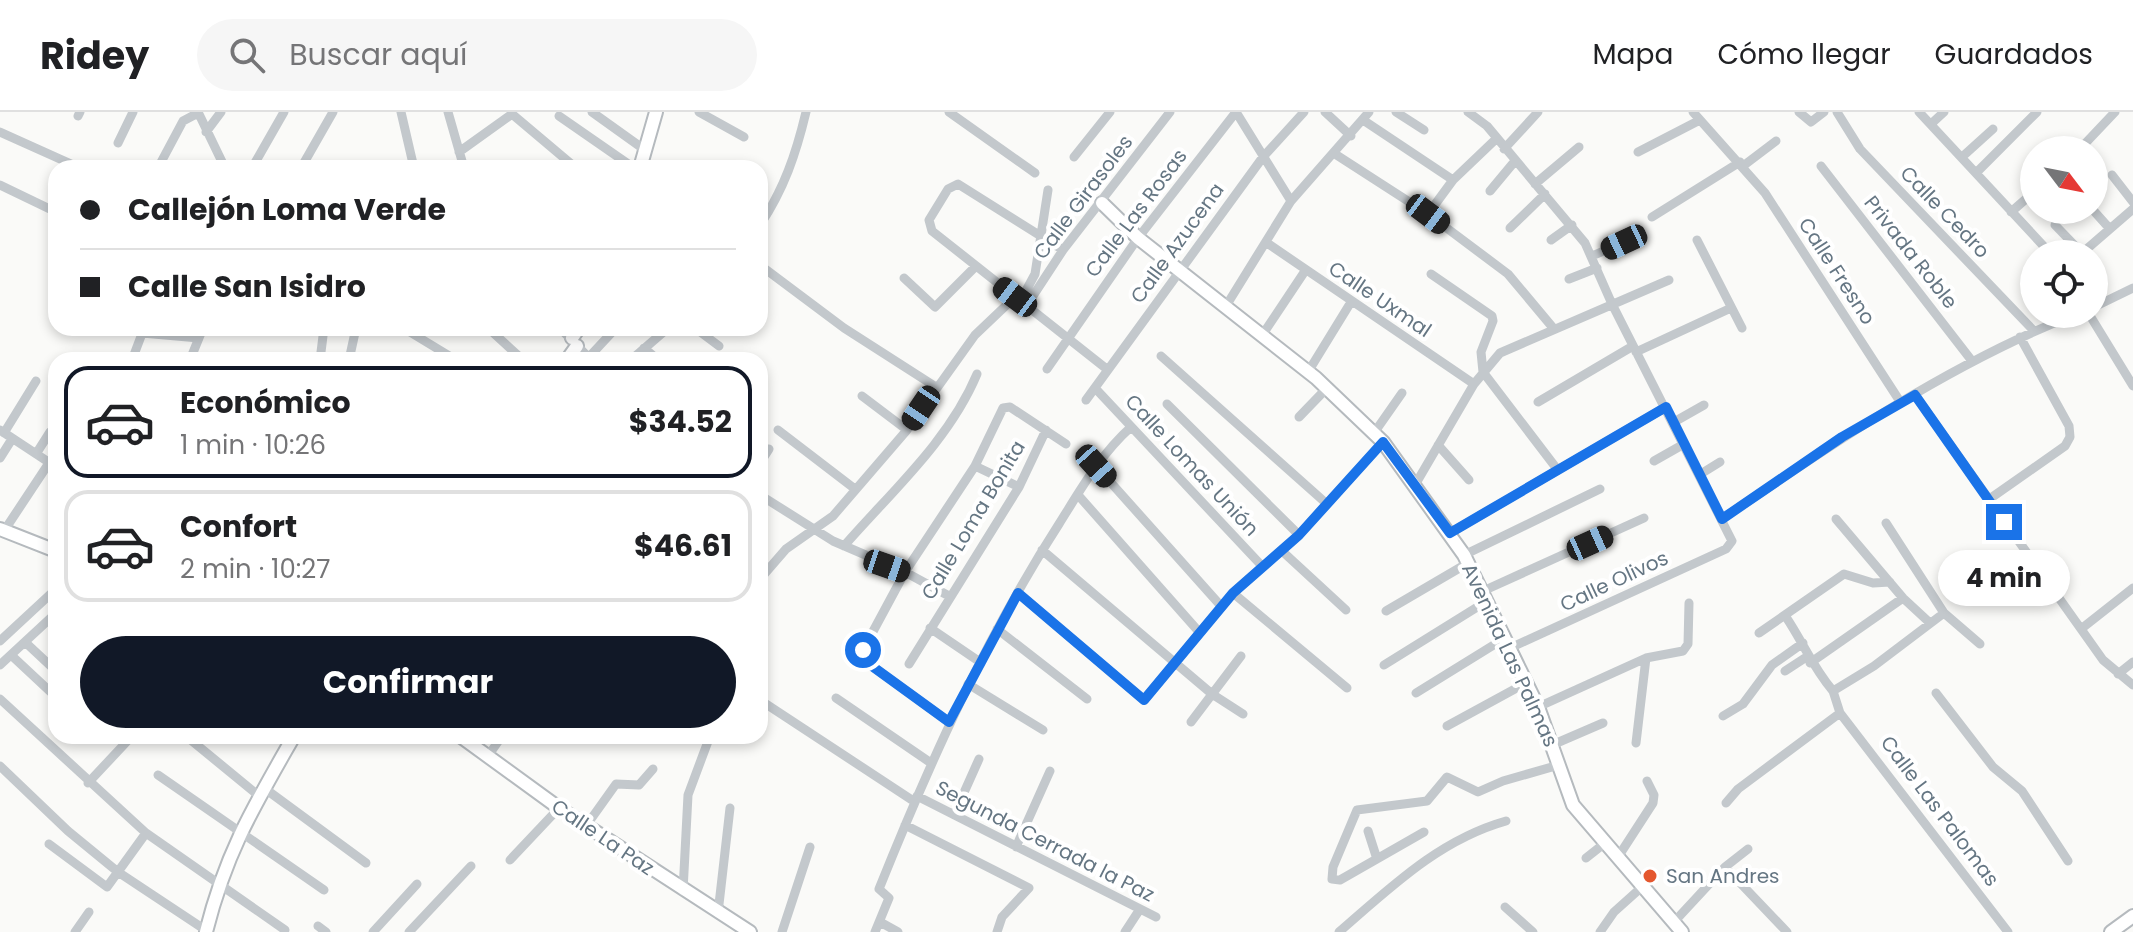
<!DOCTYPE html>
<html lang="es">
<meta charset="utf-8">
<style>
body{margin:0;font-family:Poppins,sans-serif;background:#f6f6f6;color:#202124;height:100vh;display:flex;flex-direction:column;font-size:30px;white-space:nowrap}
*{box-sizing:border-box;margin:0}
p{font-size:26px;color:#757577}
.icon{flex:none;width:44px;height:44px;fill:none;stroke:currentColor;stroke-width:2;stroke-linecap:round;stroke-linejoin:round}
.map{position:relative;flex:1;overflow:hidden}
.side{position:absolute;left:48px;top:240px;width:720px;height:392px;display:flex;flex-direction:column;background:#fff;border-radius:24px;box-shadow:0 4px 12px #0003}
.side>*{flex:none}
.hud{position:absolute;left:48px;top:48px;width:720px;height:176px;border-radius:24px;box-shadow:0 4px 12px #0003;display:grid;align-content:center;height:176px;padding:0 32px;background:#fff}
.needle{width:52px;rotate:122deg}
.buttons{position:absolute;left:2020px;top:24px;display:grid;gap:16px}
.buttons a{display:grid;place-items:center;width:88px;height:88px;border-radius:50%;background:#fff;box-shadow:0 4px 12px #0003;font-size:40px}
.end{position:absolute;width:36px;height:36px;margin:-18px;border:10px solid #1a73e8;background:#fff;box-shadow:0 0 0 4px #fff}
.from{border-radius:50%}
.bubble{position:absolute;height:56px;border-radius:28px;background:#fff;box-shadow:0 4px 12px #0003;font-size:26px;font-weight:700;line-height:56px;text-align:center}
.car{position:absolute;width:24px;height:48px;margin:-24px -12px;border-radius:10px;box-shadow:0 0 6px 2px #0007;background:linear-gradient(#222 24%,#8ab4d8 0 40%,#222 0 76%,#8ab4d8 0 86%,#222 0)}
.hud b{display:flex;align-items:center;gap:28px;height:76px;font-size:30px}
.hud b+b{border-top:2px solid #e0e0e0}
.hud i{width:20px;height:20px;background:#202124}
ul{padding:14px 0 0;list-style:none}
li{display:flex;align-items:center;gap:24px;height:112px;margin:0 16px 12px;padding:0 16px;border:4px solid #e0e0e0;border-radius:24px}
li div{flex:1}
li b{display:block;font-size:30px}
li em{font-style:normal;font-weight:700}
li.active{border-color:#111827}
li>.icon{width:72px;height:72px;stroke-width:1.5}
.action{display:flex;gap:16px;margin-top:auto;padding:16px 32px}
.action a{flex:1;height:92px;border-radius:48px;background:#111827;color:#fff;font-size:32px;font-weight:700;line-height:92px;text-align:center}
header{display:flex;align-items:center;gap:48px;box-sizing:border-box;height:112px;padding:0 40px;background:#fff;border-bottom:2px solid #e0e0e0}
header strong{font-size:38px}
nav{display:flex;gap:44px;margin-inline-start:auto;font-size:28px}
.search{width:560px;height:72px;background:#f6f6f6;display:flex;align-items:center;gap:20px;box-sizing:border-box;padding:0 28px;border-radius:44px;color:#757577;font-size:30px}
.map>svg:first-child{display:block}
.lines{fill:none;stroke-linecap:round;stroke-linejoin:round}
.major-casing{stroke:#b5babe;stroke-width:16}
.minor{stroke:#c3c8cc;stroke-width:9}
.major{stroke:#fff;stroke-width:12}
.route{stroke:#1a73e8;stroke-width:10}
.poi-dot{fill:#e4572e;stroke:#fff;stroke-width:3}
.labels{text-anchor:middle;stroke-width:8;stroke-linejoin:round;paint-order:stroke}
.street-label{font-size:20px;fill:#657683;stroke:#fff}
.poi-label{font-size:20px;fill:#657683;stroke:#fff;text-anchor:start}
</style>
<header>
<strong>Ridey</strong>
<div class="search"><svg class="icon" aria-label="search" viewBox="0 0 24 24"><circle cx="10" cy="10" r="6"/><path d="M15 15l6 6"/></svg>Buscar aquí</div>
<nav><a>Mapa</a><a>Cómo llegar</a><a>Guardados</a></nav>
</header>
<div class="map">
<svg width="2133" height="820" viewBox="0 0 2133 820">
<rect width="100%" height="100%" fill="#fafaf8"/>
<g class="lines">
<defs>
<path id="major" d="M640,56L656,0
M1102,91L1138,126L1316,266L1383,330L1464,443L1538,595L1573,693L1682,820
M572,226L579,216
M567,248L577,234
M0,417L56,439
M460,624L559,696L750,820
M206,820C226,740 254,694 294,624
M2111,820L2133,804"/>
</defs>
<!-- major casing -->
<use href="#major" class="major-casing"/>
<!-- minor -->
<path class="minor" d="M198,0L225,56
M401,0L414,56
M448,0L464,56
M592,0L645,38
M699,0L744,25
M949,0L1035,61
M1236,0L1291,89
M1325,0L1351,24
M1396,0L1424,18
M1468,0L1487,14L1585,131L1612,192L1732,429L1726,437L1510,536
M1693,0L1765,81L1901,291
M1799,0L1811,10L1824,0
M1837,0L1860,37L2034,219
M1919,0L2051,142
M78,4L80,0
M559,4L634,56
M1363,8L1453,68
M1931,12L1944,0
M0,20L80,56
M206,20L221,0
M118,31L133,0
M1504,37L1538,0
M2079,38L2115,0
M459,40L512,2L576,56
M1638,40L1700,8
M1335,42L1428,102L1508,162L1554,217
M1074,45L1110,0
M1962,45L1993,17
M159,54L183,9L198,1
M1743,54L1776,29
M1821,54L1972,249
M252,56L284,0
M301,56L333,0
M1977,60L2037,0
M2112,63L2133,90
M1535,72L1579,35
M0,73L56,100
M1490,79L1515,49
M2093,98L2110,117
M2011,100L2034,80
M1428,102L1453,68L1497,26
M1652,105L1740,50
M760,113C784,77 796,42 806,0
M2055,113L2082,141
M1510,116L1545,82
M1551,128L1572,113
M1697,128L1742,216
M1267,131L1474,272
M1063,138L958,72L948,77L929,108L932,119L1108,258
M2081,142L2133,97
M1592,144L1624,130
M760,153L844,216L936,275
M1431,162L1492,204L1493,209L1481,240L1483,260L1557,357
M904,166L935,195L975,155
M1569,167L1597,156
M1021,188L1035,162L1048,78
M1027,193L1063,138L1170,0
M1226,194L1291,89L1369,0
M2094,195L2133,176
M2089,202L2133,274
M386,216L405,217L456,248
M488,216L523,248
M560,216L591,248
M695,216L719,234
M142,221L199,226
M1263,222L1305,159
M644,236L658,248
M1636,240L1731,196
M1161,244L1327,392
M589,245L616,216
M132,248L143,219
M190,248L203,216
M320,248L324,216
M349,248L356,216
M631,248L668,216
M1047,257L1138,126L1236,0
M1308,260L1351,190
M1095,276L1262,454
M1915,283L2103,548L2133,573
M862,284L907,318
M1086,288L1263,45L1304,0
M1538,290L1633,234
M1167,292L1299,423
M1299,305L1327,276
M1674,310L1704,293
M0,318L56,355
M778,318L855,377
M4,321L36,269
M1374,321L1402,281
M1438,333L1469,368
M36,342L50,320
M0,346L12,327
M1654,349L1684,332
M760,351L769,337
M975,354L1019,375
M1096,354L1221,494
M1699,363L1720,350
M1415,373L1474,272L1500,241L1669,168
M760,383L833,429L905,460L949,484
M1078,383L1200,521
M1988,388L2065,334L2070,325L2069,314L2020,225
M1722,407C1835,330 1949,252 2076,202
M1836,407L1903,486L1930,511
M4,419L49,351
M1450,421L1666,295
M844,434C891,380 949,329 977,262
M1042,438L1212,582L1243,602
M1282,439L1346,498
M1464,443L1600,377
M760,467L786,437L833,404L907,318L975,223L1015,185
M1483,479L1644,406
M1018,481L1144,588L1233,481L1299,423L1383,330
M1233,481L1347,576
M1386,499L1468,451
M1944,501L1980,532
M1786,505C1804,532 1812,554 1833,579
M930,516L980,550
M997,517L1087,587
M2081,517L2133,476
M1759,521L1844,462L1873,471L1890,470
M0,529L56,477
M25,530L56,559
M11,543L56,585
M1810,551L1903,486
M909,552L1019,375L1046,318
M0,553L56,501
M1384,553L1487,489
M1785,559L1808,544
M2118,562L2133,550
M968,572L1043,618
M1416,581L1505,526
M1936,581L1993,655L2022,679L2068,749
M836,586L931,651
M0,587L146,721L285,818
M760,588L915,690
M1538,595L1646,546L1683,539L1688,532L1689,491
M1840,601L2008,820
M1723,604L1743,592L1772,553L1803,531
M949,610L865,549L863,538L905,460L975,354L1003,296L1010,295L1066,332
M1191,610L1241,544
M1447,614L1526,571
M186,624L259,684
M1636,631L1646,546
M1552,633L1603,611
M488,644L502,624
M0,654L68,719L118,760L207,819
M158,663L324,778
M88,671L132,624
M264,676L366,751
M917,684L1156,805
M1726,691L1738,677L1840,601L1833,579L1874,554L1944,501L1886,411
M954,703L979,647
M905,713L1029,776L1002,805L997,820
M586,714L616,672L639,673L653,657
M1368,719L1377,747
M1424,720L1340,768L1332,767L1333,755L1357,698L1427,689L1447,665L1478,680L1503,669L1559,653
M49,732L107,775L146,721
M1016,735L1050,659
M1618,745L1653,691L1654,683L1647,669
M1586,746L1605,731
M510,748L559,696
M1725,755L1787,820
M683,779L688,683L710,624
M1505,795L1533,820
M718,801L730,696
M880,810L898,820
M1674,810L1725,755L1748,737
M318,814L326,820
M75,820L89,800
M373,820L417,772
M409,820L471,754
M782,820L810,735
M875,820L889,786L879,777C930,650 985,527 1059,412C1081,377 1100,343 1131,315
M1125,820L1140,797
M1339,820C1391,775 1439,728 1506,709
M1600,820L1614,800L1643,774"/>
<!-- major -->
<use href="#major" class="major"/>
</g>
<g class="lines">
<!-- route -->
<path class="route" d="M863,538L865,549L949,610L1018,481L1144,588L1233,481L1299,423L1383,330L1450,421L1666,295L1722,407L1842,325L1915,283L2004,410"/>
</g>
<!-- markers -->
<circle class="poi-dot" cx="1650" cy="764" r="8"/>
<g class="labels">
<!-- street labels -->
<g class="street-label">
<text transform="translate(1083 85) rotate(-53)" y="7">Calle Girasoles</text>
<text transform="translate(1945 100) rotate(46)" y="7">Calle Cedro</text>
<text transform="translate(1136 101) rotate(-53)" y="7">Calle Las Rosas</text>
<text transform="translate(1177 131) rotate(-54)" y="7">Calle Azucena</text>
<text transform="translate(1911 140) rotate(52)" y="7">Privada Roble</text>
<text transform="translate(1837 159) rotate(57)" y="7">Calle Fresno</text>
<text transform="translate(1380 187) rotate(34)" y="7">Calle Uxmal</text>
<text transform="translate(1192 353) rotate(47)" y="7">Calle Lomas Unión</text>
<text transform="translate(973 408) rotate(-59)" y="7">Calle Loma Bonita</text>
<text transform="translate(1614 469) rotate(-25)" y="7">Calle Olivos</text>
<text transform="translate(1510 543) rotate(65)" y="7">Avenida Las Palmas</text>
<text transform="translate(1940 699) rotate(53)" y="7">Calle Las Palomas</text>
<text transform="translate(603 725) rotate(34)" y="7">Calle La Paz</text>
<text transform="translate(1045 729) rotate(27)" y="7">Segunda Cerrada la Paz</text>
</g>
<!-- poi labels -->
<g class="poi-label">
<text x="1666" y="771">San Andres</text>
</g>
</g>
</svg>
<div class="buttons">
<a><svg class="needle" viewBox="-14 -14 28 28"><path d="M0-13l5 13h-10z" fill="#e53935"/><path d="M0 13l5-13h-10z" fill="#757577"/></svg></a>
<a><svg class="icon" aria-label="locate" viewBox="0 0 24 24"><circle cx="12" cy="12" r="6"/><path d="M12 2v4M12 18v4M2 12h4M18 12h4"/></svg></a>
</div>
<i class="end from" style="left:863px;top:538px"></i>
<i class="end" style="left:2004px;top:410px"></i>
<div class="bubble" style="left:1938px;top:438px;width:132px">4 min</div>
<i class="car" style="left:1428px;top:102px;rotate:127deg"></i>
<i class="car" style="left:1624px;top:130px;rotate:245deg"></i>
<i class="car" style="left:1015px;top:185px;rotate:307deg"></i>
<i class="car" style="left:921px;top:296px;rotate:214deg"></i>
<i class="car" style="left:1096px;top:354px;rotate:138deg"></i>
<i class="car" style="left:1590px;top:431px;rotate:66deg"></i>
<i class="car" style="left:887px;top:454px;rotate:109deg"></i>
<div class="hud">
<b><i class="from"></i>Callejón Loma Verde</b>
<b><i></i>Calle San Isidro</b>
</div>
<section class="side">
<ul>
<li class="active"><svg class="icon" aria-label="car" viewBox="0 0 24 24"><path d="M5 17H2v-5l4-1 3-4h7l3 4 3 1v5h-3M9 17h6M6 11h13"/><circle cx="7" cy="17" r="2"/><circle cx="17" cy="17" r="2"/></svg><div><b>Económico</b><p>1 min · 10:26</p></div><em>$34.52</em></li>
<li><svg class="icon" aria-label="car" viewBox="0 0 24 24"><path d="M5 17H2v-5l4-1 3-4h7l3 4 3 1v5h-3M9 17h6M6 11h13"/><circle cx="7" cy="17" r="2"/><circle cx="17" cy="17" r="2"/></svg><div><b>Confort</b><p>2 min · 10:27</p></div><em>$46.61</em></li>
</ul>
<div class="action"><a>Confirmar</a></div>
</section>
</div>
